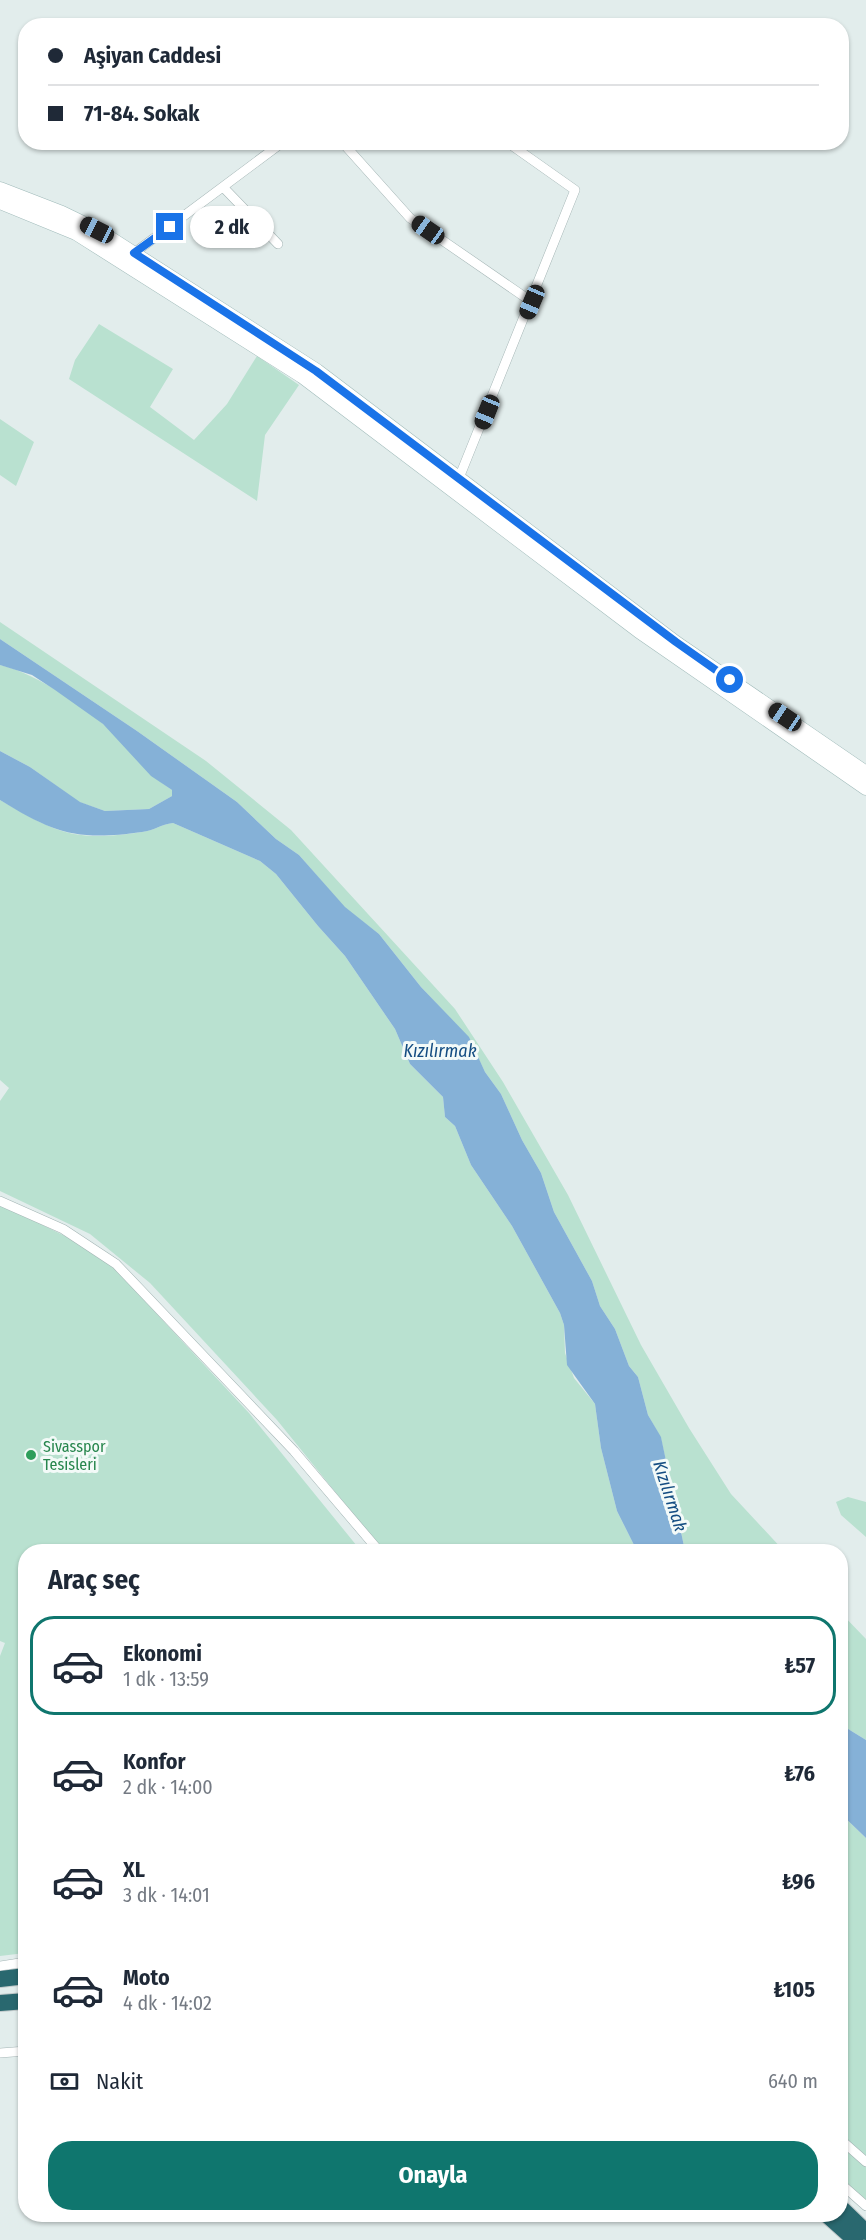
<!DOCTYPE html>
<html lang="tr">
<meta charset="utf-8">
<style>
body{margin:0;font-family:"Fira Sans Condensed",sans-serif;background:#f6f6f7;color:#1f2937;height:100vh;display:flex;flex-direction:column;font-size:22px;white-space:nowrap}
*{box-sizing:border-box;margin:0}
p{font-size:20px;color:#747a83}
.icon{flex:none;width:33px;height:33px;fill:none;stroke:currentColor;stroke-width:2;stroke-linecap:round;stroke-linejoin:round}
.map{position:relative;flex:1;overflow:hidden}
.drawer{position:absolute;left:18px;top:1544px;width:830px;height:678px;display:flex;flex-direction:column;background:#fff;border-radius:24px;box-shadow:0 2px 4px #0004}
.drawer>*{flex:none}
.banner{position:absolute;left:18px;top:18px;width:831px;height:132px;border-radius:24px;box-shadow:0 2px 4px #0004;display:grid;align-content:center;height:132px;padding:0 30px;background:#fff}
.end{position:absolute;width:27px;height:27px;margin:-14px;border:8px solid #1a73e8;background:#fff;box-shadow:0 0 0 3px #fff}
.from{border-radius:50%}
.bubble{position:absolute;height:42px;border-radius:21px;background:#fff;box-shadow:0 2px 4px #0004;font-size:20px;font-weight:700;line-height:42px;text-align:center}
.car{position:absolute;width:18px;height:36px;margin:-18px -9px;border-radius:8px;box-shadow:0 0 4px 2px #0007;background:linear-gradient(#222 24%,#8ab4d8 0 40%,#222 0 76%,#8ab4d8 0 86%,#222 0)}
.banner b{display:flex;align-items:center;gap:21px;height:57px;font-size:22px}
.banner b+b{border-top:2px solid #e0e1e3}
.banner i{width:15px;height:15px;background:#1f2937}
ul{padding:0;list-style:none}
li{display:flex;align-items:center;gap:18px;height:99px;margin:0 12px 9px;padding:0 18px;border:3px solid transparent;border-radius:24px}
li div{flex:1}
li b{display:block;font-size:22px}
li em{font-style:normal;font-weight:700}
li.selected{border-color:#0f766e}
li>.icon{width:54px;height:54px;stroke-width:1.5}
h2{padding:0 30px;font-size:27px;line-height:72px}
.pay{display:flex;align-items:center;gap:15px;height:66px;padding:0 30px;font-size:22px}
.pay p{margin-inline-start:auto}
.action{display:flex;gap:12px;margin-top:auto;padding:12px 30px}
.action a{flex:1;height:69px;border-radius:24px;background:#0f766e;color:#fff;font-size:24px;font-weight:700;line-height:69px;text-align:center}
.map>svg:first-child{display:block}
.green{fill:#b9e1d0}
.water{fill:#85b1d7}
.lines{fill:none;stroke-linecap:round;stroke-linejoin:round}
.street-casing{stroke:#a4b5b5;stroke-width:10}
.secondary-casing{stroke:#9fbab9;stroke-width:15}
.highway-casing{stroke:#c1c9ca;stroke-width:18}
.street{stroke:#fff;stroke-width:9}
.secondary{stroke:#fff;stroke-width:14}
.highway{stroke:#29686f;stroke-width:16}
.route{stroke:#1a73e8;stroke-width:8}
.leisure-dot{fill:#2e9e5b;stroke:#f3faf8;stroke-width:2}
.labels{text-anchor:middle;stroke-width:6;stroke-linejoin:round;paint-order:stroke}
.leisure-label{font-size:16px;fill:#27864d;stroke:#f3faf8;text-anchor:start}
.water-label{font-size:18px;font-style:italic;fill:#144d82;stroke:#f3faf8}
</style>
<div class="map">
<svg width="866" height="2240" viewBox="0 0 866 2240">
<rect width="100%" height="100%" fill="#e2edec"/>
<!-- green -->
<path class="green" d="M99,324L173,369L150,407L194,440L227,404L257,356L299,385L265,435L257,501L69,379L75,360Z
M0,419L34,442L16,486L0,475Z
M0,622L206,761L291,830L455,1009L503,1082L568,1195L641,1345L689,1428L731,1494L784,1551H685L661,1438L648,1415L638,1377L629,1366L615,1329L600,1306L592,1281L554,1212L541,1173L522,1140L501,1094L485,1072L468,1037L421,987L379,934L345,908L299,855L276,839L237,802L137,731L0,639Z
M0,665C39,674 91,711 120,739C138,758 150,776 172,790V796L149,809L105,811L79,802L30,767L0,751Z
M0,800C59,834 74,842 142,832C154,831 161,824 173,823L260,861L276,874L318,926L345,956L395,1029L410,1064L443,1097L445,1117L455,1126L471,1165L512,1226L560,1313L564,1325L565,1353L574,1378L595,1404L601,1448L617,1511L637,1551H383L277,1420L150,1283L90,1234L0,1191V1101L9,1088L0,1080Z
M0,1204L77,1242L115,1269L249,1413L361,1551H26L25,1953L0,1956V1656L5,1643L0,1641Z
M848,1497L866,1502V1537L841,1515L836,1502Z
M840,1612L866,1639V1740L840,1724Z
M840,1813L866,1838V2201L840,2177Z"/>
<!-- water -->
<path class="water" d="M0,639L137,731L237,802L276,839L299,855L345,907L379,934L421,987L469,1037L485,1072L501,1094L522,1140L541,1173L554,1212L592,1281L600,1306L615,1329L629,1366L638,1377L648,1415L661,1437L685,1551H637L617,1511L601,1448L595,1404L567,1365L564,1325L560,1313L512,1226L471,1165L455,1126L445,1117L443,1097L410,1064L395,1029L345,956L318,926L276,874L260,861L173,823C161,824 154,831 142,832C78,841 55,834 0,800V751L30,767L80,802L105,811L149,809L172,796V790L151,776L103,724L55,690L32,675L0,665Z
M840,1724L866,1740V1838L840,1813Z"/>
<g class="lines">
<defs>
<path id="street" d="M342,142L410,218L532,302
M223,187L278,244
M134,253L283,142
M459,478L575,190L507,142
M0,1201L63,1229L116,1264L294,1451L379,1551
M0,1966L26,1962
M0,2053L26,2051
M840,2139L866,2162
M840,2183L866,2206"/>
<path id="secondary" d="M0,189L62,213L97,230L317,371L676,643L866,773
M0,202L76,233L302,376L639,631L866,788"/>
<path id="highway" d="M0,1979L26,1976
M0,2003L26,2001
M840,2207L866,2232
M826,2214L855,2240"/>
</defs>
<!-- street casing -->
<use href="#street" class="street-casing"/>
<!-- secondary casing -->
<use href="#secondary" class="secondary-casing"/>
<!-- highway casing -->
<use href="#highway" class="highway-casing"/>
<!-- street -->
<use href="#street" class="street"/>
<!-- secondary -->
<use href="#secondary" class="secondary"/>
<!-- highway -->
<use href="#highway" class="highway"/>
</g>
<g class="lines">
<!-- route -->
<path class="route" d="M170,227L134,253L316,371L676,642L730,680"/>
</g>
<!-- markers -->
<circle class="leisure-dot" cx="31" cy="1455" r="6"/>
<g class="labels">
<!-- leisure labels -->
<g class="leisure-label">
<text x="43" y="1452">Sivasspor<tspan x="43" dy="18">Tesisleri</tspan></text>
</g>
<!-- water labels -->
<g class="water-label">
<text x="440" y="1057">Kızılırmak</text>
<text transform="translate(670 1496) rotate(72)" y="6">Kızılırmak</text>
</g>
</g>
</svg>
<i class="end from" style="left:730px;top:680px"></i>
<i class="end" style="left:170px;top:227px"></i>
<div class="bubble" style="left:190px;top:206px;width:84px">2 dk</div>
<i class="car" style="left:97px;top:230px;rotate:297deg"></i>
<i class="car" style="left:428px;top:230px;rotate:305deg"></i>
<i class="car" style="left:532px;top:302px;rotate:203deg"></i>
<i class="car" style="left:487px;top:412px;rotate:202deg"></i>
<i class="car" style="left:785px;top:717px;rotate:304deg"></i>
<div class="banner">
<b><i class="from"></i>Aşiyan Caddesi</b>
<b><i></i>71-84. Sokak</b>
</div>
<section class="drawer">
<h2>Araç seç</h2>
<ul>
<li class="selected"><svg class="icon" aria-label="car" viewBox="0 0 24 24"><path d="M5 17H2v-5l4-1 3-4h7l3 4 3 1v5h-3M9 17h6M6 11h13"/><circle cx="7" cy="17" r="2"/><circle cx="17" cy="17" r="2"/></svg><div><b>Ekonomi</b><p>1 dk · 13:59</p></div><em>₺57</em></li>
<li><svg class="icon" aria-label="car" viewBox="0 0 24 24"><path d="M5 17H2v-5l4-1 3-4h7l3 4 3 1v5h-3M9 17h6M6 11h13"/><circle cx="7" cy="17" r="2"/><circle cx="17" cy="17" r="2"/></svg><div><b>Konfor</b><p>2 dk · 14:00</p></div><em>₺76</em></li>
<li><svg class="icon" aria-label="car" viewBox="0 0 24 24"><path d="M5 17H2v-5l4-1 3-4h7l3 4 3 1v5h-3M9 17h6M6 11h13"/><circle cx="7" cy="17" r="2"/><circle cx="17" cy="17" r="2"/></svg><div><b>XL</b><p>3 dk · 14:01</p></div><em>₺96</em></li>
<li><svg class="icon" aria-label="car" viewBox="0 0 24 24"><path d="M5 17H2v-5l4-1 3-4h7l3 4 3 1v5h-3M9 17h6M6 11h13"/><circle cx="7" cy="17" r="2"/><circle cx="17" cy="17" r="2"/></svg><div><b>Moto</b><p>4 dk · 14:02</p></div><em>₺105</em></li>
</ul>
<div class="pay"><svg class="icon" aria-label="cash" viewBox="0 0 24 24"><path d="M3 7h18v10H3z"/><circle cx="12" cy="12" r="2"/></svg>Nakit<p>640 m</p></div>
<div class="action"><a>Onayla</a></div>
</section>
</div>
